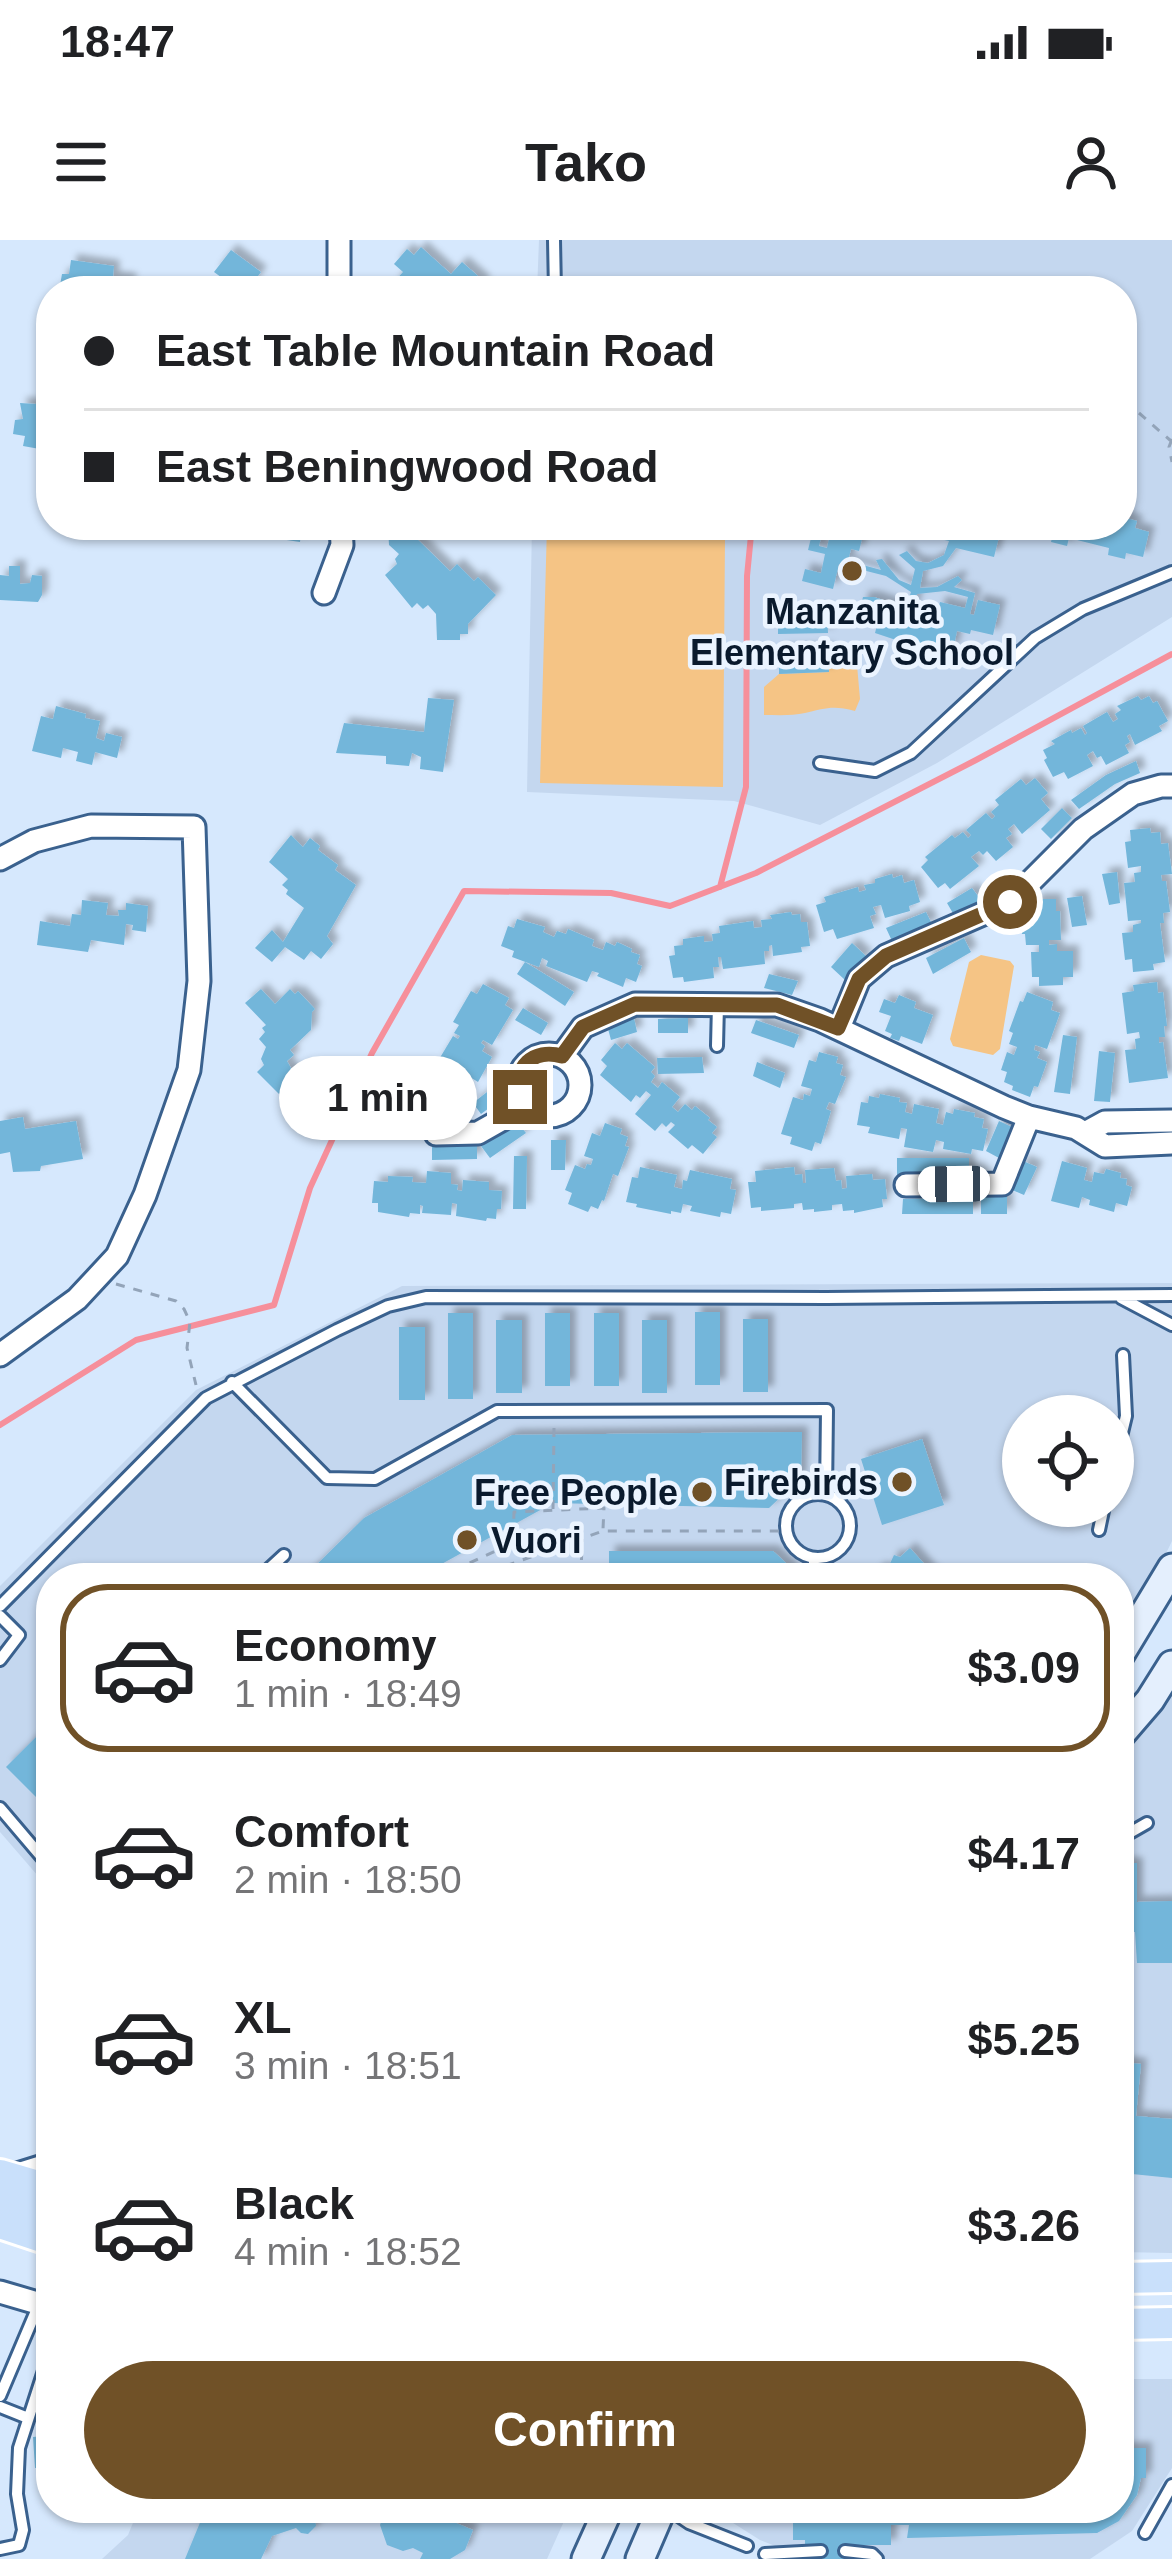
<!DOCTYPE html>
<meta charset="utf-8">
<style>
body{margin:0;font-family:Arial,sans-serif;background:#f2f2f2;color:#202124;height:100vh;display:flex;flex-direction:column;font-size:45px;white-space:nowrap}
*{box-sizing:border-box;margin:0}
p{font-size:39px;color:#757577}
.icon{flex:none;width:66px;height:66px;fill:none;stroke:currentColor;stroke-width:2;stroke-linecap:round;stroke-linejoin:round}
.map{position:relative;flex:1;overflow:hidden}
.drawer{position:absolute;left:36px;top:1323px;width:1098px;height:960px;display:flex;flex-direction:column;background:#fff;border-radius:48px;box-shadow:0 3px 9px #0004}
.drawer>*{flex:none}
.guide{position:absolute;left:36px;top:36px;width:1101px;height:264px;border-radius:48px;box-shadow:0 3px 9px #0004;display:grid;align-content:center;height:264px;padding:0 48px;background:#fff}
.fabs{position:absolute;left:1002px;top:1155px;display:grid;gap:24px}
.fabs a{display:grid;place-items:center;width:132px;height:132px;border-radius:50%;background:#fff;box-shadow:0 3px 9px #0004;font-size:60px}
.end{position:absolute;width:54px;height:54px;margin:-27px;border:15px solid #705127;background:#fff;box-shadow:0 0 0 6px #fff}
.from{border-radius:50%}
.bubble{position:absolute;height:84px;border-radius:42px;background:#fff;box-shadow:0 3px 9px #0004;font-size:39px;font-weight:600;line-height:84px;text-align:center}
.car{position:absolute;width:36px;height:72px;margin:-36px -18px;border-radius:15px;box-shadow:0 0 9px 3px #0007;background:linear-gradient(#fff 24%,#345 0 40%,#fff 0 76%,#345 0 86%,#fff 0)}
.guide b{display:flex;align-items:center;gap:42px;height:114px;font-size:45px}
.guide b+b{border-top:3px solid #e0e0e0}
.guide i{width:30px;height:30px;background:#202124}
ul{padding:21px 0 0;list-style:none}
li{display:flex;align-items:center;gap:36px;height:168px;margin:0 24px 18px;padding:0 24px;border:6px solid transparent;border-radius:48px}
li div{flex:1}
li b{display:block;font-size:45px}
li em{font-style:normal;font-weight:600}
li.current{border-color:#705127}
li>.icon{width:108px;height:108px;stroke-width:1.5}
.primary-button{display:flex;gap:24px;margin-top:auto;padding:24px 48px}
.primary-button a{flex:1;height:138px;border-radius:72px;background:#705127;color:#fff;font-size:48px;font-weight:600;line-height:138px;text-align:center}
.status{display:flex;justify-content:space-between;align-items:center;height:84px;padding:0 60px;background:#fff;direction:ltr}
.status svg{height:33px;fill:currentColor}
header{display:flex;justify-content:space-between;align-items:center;height:156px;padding:0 48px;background:#fff;font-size:54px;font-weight:600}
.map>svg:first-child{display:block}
.built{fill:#c4d7ef;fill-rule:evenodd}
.green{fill:#f5c485}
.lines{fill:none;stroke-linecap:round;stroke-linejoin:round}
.stream{stroke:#f68f9b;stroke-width:6}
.building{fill:#73b6da;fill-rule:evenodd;filter:url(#shadow)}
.lane-casing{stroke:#3a618e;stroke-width:16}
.street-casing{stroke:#3a618e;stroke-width:27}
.secondary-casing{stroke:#3a618e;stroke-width:33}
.primary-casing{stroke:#fff;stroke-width:36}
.path{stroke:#93a4b9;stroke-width:3;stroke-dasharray:9 9;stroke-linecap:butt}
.lane{stroke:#fff;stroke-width:10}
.street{stroke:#fff;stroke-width:21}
.secondary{stroke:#e4effd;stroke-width:27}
.primary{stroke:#c9e0fb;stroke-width:30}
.route{stroke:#705127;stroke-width:15}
.poi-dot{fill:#705127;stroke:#ebf4ff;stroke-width:4.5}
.labels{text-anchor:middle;stroke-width:9;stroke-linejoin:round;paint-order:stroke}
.poi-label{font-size:36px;font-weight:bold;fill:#0a1a2d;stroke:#ebf4ff;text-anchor:end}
</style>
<div class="status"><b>18:47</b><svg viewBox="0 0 49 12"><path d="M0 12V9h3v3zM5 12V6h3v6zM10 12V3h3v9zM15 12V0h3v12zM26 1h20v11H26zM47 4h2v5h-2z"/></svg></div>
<header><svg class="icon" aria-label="menu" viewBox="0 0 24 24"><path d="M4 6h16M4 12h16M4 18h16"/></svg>Tako<svg class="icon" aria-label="person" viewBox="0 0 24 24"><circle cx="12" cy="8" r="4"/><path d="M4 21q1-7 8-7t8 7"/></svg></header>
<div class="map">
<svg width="1172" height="2319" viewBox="0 0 1172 2319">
<defs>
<filter id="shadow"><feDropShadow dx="6" dy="-6" stdDeviation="3" flood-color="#0004"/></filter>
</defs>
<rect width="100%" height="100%" fill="#d6e8fd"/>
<!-- built -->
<path class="built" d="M539,0H1172V377L937,523L820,585L734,561L527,552L532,285H1122V51H537Z
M1172,1043V1301L1155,1336L1119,1389V1338H51V1651L0,1592V1346L196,1150L402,1046ZM1023,1176H1113V1266H1023Z
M1172,1439V2013L1119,2012V1509Z
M1119,2139H1172V2228L1132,2291L1090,2319H807L760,2300L714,2271L715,2268H1119Z
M139,2268H570L547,2319H102L128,2295Z"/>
<!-- green -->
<path class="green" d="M547,285H703L712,287L725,299L723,547L540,543Z
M841,408L857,425L860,459L855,471C834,465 825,468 805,473C792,476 777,475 764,475V447L779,434L829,432L828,409Z
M981,715L1010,721L1014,726L1000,809L993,815L953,806L950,799L969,722Z"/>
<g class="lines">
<!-- stream -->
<path class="stream" d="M720,647L746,547L747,336L752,285
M0,1185L136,1100L274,1065L310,948L372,813L464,651L611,653L670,666L756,633L976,520L1172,414"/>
</g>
<!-- building -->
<path class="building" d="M421,7L451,34L462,22L485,42L477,51H402L393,43L403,32L394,24L407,9L414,15Z
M231,10L261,32L249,48L254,51H240L214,32Z
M71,20L114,26L113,37L131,39L129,51H59L62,34H69Z
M20,163L51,165V211L23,206L25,196L13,194L15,180L23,179Z
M1122,277L1137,281L1135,288L1149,292L1143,317L1126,313L1125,319L1108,315L1109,308L1069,298L1067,306L1051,302L1053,294L1023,287L1122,285Z
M222,285H302L300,302L280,299L281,294L248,291L244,296L221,295Z
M782,285H824L819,306L827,308L832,285H856L855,289L864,291L859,311L851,309L848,321L881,330L876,320L882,319L899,340L911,345L915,329L899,315L907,311L916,321L928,323L944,315L949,301L931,297L934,285H1002L994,317L956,308L943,326L923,331L920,348L937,347L958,336L962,340L954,347L975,353L970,374L974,375L978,360L1000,365L993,395L971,390L970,394L957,391L953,410L931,405L927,419L905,413L908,404L875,393L878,381L858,377L863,357H874L904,367L902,380L911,352L886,336L839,324L833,349L802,341L805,329L821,333L825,314L808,310L812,294ZM945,351L968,357L965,368L940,362L934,383L913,378L912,382L910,381L917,354Z
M411,286V293L450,331L457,324L474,341L478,337L496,355L468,384V394H460V400H437L436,374L428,365L423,369L417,363L412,368L385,335L397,324L395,319L399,314L389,305L388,287Z
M9,326H20V344L30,343L32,335L42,336V355L38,362L0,360V335L9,336Z
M827,371L828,393L778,394V372Z
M828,409L829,432L779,434V411Z
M1138,456L1141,460L1149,456L1153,463L1157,461L1168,481L1159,486L1162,491L1135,505L1130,494L1127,496L1130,502L1125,505L1129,513L1106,525L1101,516L1097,518L1093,511L1087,515L1093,526L1068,539L1064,532L1053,537L1044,520L1047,518L1043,510L1055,504L1051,501L1071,490L1072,493L1081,488L1085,495L1087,493L1083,486L1107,472L1113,482L1118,479L1115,474L1121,470L1117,466Z
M428,458L454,460L443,532L420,529L421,517L412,513L409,526L386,524V516L336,513L344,483L424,492Z
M56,466L86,474L85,478L100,481L96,498L104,501L106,493L122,497L117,518L95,512L92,525L76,521L78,512L63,508L61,518L32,511L41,476L53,479Z
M1136,521L1140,533L1115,544L1079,569L1071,560L1106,535Z
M1035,538L1048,553L1041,559L1050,570L1022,594L1014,584L1008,589L1012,594L1006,598L1013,607L996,621L987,611L983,615L979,611L971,617L979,626L950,649L945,643L938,648L921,627L928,620L925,617L952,595L955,598L963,592L968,598L971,595L966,590L986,573L992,579L995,576L991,572L999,565L995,560L1021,539L1026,545Z
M1062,568L1072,578L1051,599L1041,589Z
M1150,588L1151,593L1160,592L1161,604L1168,603L1172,634L1161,635L1162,641H1166L1170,672L1163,673L1164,683H1160L1165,722L1153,724L1154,730L1133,732L1132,719L1125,720L1122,693L1133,692V685L1141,683V680L1128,681L1124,643L1135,642L1134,633L1141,632V626L1128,628L1125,602L1131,601L1130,590Z
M291,595L303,607L310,598L320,606L318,610L338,625L335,630L356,645L327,696L333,704L321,719L311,711L304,720L285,707L272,722L255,708L272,690L283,702L304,668L286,654L288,650L282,645L288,639L269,622Z
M1117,632L1120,663L1109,665L1102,634Z
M892,634L893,638L902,635L904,643L914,640L920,662L909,666L910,671L885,678L881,665L873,667L876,674L870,676L874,688L837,699L833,689L824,692L816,665L826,662L824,657L858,647L859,652L866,650L864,645L875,643V639Z
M972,648L981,660L954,675L947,663Z
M1082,656L1087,685L1072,687L1067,658Z
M1035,659H1056V671H1060L1061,700H1049V705L1057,704V711H1073V737H1063V745L1039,746V737H1032L1031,712H1039V705H1026L1025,694H1022L1021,675H1025V665H1035Z
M82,660L108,663L106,675L119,676L118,670H126V663L148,666L146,692L132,690L133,685L126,684L124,705L91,700L88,712L37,705L40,681L70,686L72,674L81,675Z
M791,672L792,675L800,674L801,682H807L810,706L801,707L802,712L773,716L772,705L769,706V711H764L765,724L723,729L721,717H718L719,727H713L714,738L684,742L683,737L673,738L669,716L675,715L674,706L683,705V699L704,696V702L713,701L712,694L720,693L719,686L753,681L754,688L762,687L761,680L772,679L770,675Z
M926,672L932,684L892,701L886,688Z
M517,679L545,687L543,692L554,697L557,691L566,694L568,689L594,700L592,706L603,710L606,702L615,706L617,702L632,709L631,712L640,715L637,724L642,726L636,742L626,738L623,747L597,736L599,733L592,731L587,742L546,726L548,721L542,718L539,727L512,717L514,711L501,706L508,686L514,688Z
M964,698L971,712L933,734L926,718Z
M852,703L866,716L845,740L831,727Z
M525,722L574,752L565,766L517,734Z
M769,734L798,741L792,755L764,748Z
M1157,742L1158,753L1163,752L1167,786H1164L1165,797H1159V803L1163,802L1168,838L1129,843L1125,810L1136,809L1135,799L1140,798L1139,792L1127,794L1122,753L1134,751L1133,745Z
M483,744L509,758L505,765L513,770L492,805L483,800L481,803L485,806L482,811L492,817L478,842L470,837L467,842L461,839L459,842L466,847L454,869L449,866L442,878L424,868L425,862L418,859L422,852L418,849L430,828L438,833L444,824L438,821L453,796L458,799L460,796L454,793L459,785L453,782L471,751L477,754Z
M261,749L275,764L290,749L295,754L298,751L315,769L312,772L311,790L290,810L294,815L287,821L296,837L279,854L257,832L264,825L261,819L266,807L259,799L265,792L262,788L266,785L245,763Z
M1027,752L1053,762L1051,770L1060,773L1047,809L1035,805L1034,810L1040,812L1037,818L1047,822L1038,847L1034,846L1030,857L1012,850L1013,846L1004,842L1007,832L1001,830L1007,812L1014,815L1017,807L1009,804L1013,793L1009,791L1020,761L1023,762Z
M899,755L916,762L914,768L933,775L922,804L901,796L899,801L890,798L892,794L885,791L891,776L879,772L884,759L895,763Z
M523,768L548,783L541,795L515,780Z
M634,778L637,792L611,800L607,785Z
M688,778V793H658V779Z
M756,780L799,795L794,808L751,793Z
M1063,795L1077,797L1070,854L1054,852Z
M615,803L622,809L627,803L655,827L651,832L655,836L651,842L658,848L662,842L680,857L672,867L678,872L685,864L692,870L695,866L710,878L708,880L717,887L712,893L717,897L703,914L692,905L688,909L668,892L675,885L671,882L666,887L662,883L655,891L635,874L651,855L646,851L640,858L636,855L631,862L600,835L607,826L601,820Z
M1099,811L1115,813L1110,862L1094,861Z
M819,812L838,817L836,823L843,825L840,835L846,837L835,864L829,862L826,869L831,871L821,904L815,902L812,911L790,904L792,897L781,894L793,857L803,860L804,854L810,856L812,849L801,846L809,820L816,822Z
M702,817L704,833L658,834L657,818Z
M757,822L785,833L780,848L753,836Z
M496,845L504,857L481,874L473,863Z
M880,854L900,858L899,862L907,863L905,872L912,874L914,864L939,869L936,883L943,885L946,872L953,874L954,869L975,873L974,877L984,879L982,888L988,889L983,911L972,909L971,914L943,909L944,902L936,900L933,912L904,907L907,889L901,888L899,899L868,893L870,887L857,885L861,862L868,863L869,856L879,858Z
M23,877L25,889L76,881L83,919L41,926L40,931L13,932L10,912L0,914V881Z
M516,881L526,893L490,918L481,906Z
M999,881L1014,888L999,918L986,911Z
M605,883L622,889L620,894L628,897L625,906L629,907L618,936L613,934L604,961L602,960L598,969L591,966L588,972L568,964L572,953L565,950L575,925L585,929L587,924L591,925L593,919L584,916L592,893L600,896Z
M551,900H566L565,930H551Z
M432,905H477V919L432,920Z
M514,916H527L526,969H513Z
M897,918H969V936H897Z
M1023,921L1037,927L1024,955L1010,949Z
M1062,921L1087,928L1084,940L1092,942L1094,932L1104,934L1106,929L1121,933L1120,938L1127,939L1126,945L1132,947L1127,966L1116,963L1114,972L1089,965L1090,960L1082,957L1079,968L1051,961Z
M640,927L677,935L674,947L682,949L683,940L687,941L690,930L732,939L730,949L736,950L731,974L721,972L720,977L690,971L692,966L683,964L681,973L671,971V974L636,967L637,964L626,962L632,937L638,938Z
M794,927L795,935L802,934L803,943H806L805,930L834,928L836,941L841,940L842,949L847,948L846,936L872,934L873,940L885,939L887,959H882L883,967L854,973V970L843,971L842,964L832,965V970L814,972V969L803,970L802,963L794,964V968L761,971V967L751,968L748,942H756L755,931Z
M427,931L451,933V944L458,945L457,950L462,951L463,940L489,942V950L502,951L501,969H497L496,979L487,978L486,981L456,976L457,964L452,963L451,975L422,973L423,966L420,965V974L410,973L409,977L378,972V963H372L374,941L388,942V936L413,937L412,942L426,943Z
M981,957H1007V974H981Z
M973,958V974H902L903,959Z
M695,1072H720V1145H695Z
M448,1073H473V1159H448Z
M545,1073H570V1146H545Z
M594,1073H619V1146H594Z
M743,1079H768V1152H743Z
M496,1080H522V1153H496Z
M642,1080H667V1153H642Z
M399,1087H425V1160H399Z
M802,1192L801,1238L769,1268L553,1263L416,1338H303L364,1278L512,1195Z
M922,1199L944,1265L882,1285L861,1219Z
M910,1308L937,1338H872L880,1327L886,1332L894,1315L900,1317Z
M609,1311H773L797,1333V1338H609Z
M51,1482V1572L6,1527Z
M1119,1623H1137V1662L1172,1661V1723H1137L1135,1692H1119Z
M1119,1822L1141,1824L1136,1876L1172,1879V1938L1122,1933L1128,1874L1119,1873Z
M51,2195V2227L35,2228L33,2197Z
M1119,2208H1146V2238H1141L1137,2255L1119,2281L1097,2293L907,2298L909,2285H891V2305H845L846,2319H821V2305H805V2300H793V2268H1119Z
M206,2268H360L349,2279H339L332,2273L315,2279L316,2286L308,2294L301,2293L296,2288L272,2296L261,2319H185Z
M390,2268H481L476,2280L459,2273L456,2283L473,2290L465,2310L450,2319H420L423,2313L413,2308L403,2311L387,2305L380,2285L385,2270Z"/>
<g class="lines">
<defs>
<path id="lane" d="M554,0L555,51
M820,523L875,531L911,513L1035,398L1083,369L1172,332
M717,806L718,764
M1121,1058L1172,1085
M232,1142L327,1238L375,1239L497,1171L827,1170L826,1255
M1113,1230L1126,1176L1123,1115
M786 1286a32 32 0 1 1 64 0a32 32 0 1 1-64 0Z
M1099,1290L1104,1266
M259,1338L284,1315
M814,1338V1318
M0,1366L206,1158L337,1090L388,1066L426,1057L826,1058L1172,1055
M0,1376L19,1395L0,1420
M0,1568L51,1628
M1119,1599L1147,1583
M12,1930L41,1921L51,1912
M0,2156L39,2064
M0,2167L28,2178
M667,2268L689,2283L747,2306
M1145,2293L1172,2245
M0,2309L19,2305L23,2290L17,2254L19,2208L51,2109
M845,2311L872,2314L877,2319
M765,2314L821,2311"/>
<path id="street" d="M339,0V51
M324,353L342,305L341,285
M0,619L34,601L91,586L194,587L199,741L189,830L145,955L117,1016L77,1059L0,1115
M839,788L859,739L886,716L1010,662L1083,589L1133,554L1161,546H1172
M518 845a31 31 0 1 1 62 0a31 31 0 1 1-62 0Z
M562,816L583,787L635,764L777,765L820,780L1004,867L1029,877L1076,888L1105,906L1172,903
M1085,893L1105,882L1172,881
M436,894L478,893L526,866
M906,945L1002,944L1029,877
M0,2052L51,2067"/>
<path id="secondary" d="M1119,1416L1172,1328
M1119,1496L1150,1460L1172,1425
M586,2319L609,2268
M640,2319L662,2268"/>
<path id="primary" d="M0,1935L51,1950
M0,1964L14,1969L51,1965
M0,1983L51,2000
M1119,2038L1172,2037
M1119,2084L1172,2083"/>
</defs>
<!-- lane casing -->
<use href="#lane" class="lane-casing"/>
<!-- street casing -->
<use href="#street" class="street-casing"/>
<!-- secondary casing -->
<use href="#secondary" class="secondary-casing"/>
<!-- primary casing -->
<use href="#primary" class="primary-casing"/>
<!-- path -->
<path class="path" d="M1139,173L1171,201
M1172,199L1169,207L1172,222
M116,1044L176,1061L184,1069L190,1082L187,1108L196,1145
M553,1269L554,1188
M437,1338L513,1303L514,1272L604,1268L603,1289
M472,1338L603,1291H787
M581,1338L582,1299"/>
<!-- lane -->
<use href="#lane" class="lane"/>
<!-- street -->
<use href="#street" class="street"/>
<!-- secondary -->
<use href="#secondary" class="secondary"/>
<!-- primary -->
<use href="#primary" class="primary"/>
</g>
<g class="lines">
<!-- route -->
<path class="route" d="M520,857C513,827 533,808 562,816L583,787L635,764L777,765L838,788L859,739L886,716L1010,662"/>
</g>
<!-- markers -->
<g class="poi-dot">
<circle cx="852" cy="331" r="12"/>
<circle cx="902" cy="1242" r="12"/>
<circle cx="702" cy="1252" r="12"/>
<circle cx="467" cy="1300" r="12"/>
</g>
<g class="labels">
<!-- poi labels -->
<g class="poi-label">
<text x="852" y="384" text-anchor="middle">Manzanita<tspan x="852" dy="41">Elementary School</tspan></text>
<text x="878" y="1255">Firebirds</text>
<text x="678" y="1265">Free People</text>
<text x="491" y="1313" text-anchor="start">Vuori</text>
</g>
</g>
</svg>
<div class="fabs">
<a><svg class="icon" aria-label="locate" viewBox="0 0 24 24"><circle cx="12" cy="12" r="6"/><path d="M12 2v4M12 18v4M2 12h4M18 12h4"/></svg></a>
</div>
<i class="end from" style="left:1010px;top:662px"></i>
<i class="end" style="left:520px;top:857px"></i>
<div class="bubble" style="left:279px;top:816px;width:198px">1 min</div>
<i class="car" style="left:954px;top:944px;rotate:269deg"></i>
<div class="guide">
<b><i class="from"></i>East Table Mountain Road</b>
<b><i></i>East Beningwood Road</b>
</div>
<section class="drawer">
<ul>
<li class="current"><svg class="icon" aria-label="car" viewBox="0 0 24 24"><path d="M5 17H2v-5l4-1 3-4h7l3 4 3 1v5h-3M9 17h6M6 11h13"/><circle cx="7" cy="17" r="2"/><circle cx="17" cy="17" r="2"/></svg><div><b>Economy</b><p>1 min · 18:49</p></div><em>$3.09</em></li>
<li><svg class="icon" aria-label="car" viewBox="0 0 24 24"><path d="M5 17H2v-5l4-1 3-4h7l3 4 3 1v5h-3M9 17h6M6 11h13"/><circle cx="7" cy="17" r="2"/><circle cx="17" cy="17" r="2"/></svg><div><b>Comfort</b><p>2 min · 18:50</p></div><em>$4.17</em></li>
<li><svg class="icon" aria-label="car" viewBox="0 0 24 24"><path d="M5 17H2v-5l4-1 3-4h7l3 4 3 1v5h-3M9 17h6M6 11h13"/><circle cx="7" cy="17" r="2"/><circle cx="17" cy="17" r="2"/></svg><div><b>XL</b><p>3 min · 18:51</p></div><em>$5.25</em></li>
<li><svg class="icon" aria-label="car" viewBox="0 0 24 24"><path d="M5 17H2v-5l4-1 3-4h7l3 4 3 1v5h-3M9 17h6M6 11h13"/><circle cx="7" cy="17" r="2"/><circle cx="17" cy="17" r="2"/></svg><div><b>Black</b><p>4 min · 18:52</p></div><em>$3.26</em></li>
</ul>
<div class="primary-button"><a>Confirm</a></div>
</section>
</div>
